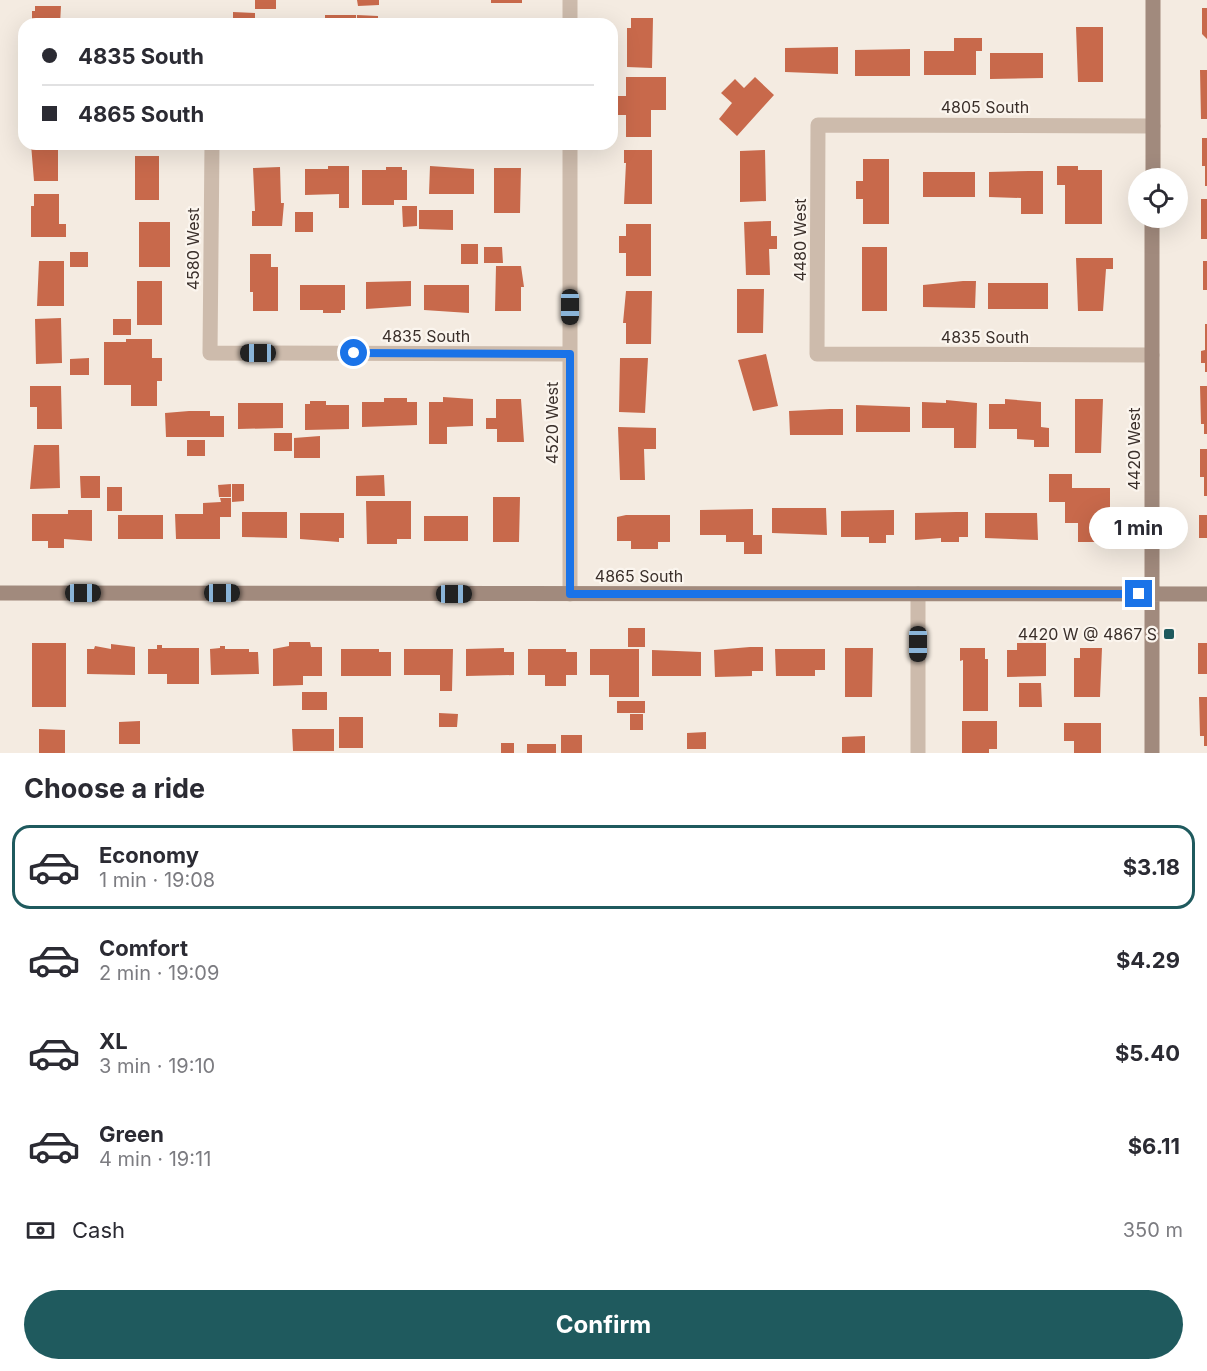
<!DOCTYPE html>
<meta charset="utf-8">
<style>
body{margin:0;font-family:Inter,sans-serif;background:#f7f7f7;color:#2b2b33;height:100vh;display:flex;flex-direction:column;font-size:22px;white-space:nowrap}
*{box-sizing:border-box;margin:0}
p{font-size:20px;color:#7c7c81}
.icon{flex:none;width:33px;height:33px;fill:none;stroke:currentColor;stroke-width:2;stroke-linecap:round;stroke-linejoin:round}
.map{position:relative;height:753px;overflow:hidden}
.panel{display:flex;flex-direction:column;background:#fff;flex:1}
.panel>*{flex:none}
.top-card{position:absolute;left:18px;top:18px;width:600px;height:132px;border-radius:18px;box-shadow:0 6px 24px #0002;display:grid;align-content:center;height:132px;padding:0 24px;background:#fff}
.controls{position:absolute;left:1128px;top:168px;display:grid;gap:12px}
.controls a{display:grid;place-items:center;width:60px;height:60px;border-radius:50%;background:#fff;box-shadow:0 6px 24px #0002;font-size:30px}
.end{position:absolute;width:27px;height:27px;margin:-14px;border:8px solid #1a73e8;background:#fff;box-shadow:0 0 0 3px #fff}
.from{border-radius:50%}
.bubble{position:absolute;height:42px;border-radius:21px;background:#fff;box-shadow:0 6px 24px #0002;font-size:20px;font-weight:700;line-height:42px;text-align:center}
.car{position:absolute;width:18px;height:36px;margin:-18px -9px;border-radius:8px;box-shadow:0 0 4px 2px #0007;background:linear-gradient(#222 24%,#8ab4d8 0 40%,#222 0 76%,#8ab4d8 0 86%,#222 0)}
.top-card b{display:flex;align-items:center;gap:21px;height:57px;font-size:22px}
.top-card b+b{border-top:2px solid #e1e1e2}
.top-card i{width:15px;height:15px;background:#2b2b33}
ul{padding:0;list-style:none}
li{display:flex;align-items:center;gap:18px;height:84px;margin:0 12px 9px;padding:0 12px;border:3px solid transparent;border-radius:18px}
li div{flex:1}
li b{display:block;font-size:22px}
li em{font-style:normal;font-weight:700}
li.active{border-color:#1f5a5e}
li>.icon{width:54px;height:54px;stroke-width:1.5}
h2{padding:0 24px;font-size:27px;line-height:72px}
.pay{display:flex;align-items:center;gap:15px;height:66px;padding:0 24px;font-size:22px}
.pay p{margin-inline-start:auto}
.button{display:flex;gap:12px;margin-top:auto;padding:12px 24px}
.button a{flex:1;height:69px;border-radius:36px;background:#1f5a5e;color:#fff;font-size:24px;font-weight:700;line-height:69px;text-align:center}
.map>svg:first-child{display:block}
.building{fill:#c8694b}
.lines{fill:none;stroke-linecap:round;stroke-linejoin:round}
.street{stroke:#cdbbac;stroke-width:15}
.secondary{stroke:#a18a7d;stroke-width:15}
.route{stroke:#1a73e8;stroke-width:8}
.poi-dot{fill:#1f5a5e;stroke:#fbf5ee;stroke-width:2}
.labels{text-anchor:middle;stroke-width:4.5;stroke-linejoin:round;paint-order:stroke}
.street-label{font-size:16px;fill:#3b302b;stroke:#fbf5ee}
.poi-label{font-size:16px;fill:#3b302b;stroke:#fbf5ee;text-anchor:end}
</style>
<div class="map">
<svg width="1207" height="753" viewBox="0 0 1207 753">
<rect width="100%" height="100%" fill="#f4ebe1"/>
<!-- building -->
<path class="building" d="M255,0H276V9H255Z
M357,0H379V5L358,6Z
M491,0H522V3H491Z
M35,6H61L60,24H32V11H35Z
M1202,8H1207V39L1202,34Z
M233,12L255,13V24H233Z
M325,15H356V24H325Z
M357,15L378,16V24H357Z
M631,18H653L652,68L627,67V28H631Z
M486,22H523V24H486Z
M1076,27H1103V82H1078Z
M954,38H982V51H976V75H924V51H954Z
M838,47V74L785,72V48Z
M910,49V76H855V50Z
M990,53H1043V78L990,79Z
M1200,70H1207V119H1201Z
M626,77H666V110H651V137H626V115H618V96H626Z
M755,77L774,95L737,136L719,119L732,103L721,93L735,79L744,88Z
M1202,138H1207V186H1205V166H1202Z
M31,144H58V181H34Z
M624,150H652V204H624L626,163H624Z
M765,150L766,201L740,202V151Z
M135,156H159V200H135Z
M863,159H889V224H863V199H856V181H863Z
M328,166H349V208H339V194L305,195V169H328Z
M430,166L474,169V194H429Z
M1057,166H1078V170H1102V224H1065V185H1057Z
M280,167L281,203H284L282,226H252V211H255L253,168Z
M386,167H402V170H407V200H394V205H362V170H386Z
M494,168H521L520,213H494Z
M1029,171H1043V214H1021V198L989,197V172Z
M923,172H975V197H923Z
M34,194H59V224H66V237H31V206H34Z
M1201,199H1207V239H1201Z
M402,206H417V226L403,227Z
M419,210H453V230L419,229Z
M295,212H313V232H295Z
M771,221V236H777V249H769L770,275H746L744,222Z
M139,222H170V267H139Z
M626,224H651V276H626V253H619V236H626Z
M461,244H478V264H461Z
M484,247H502L503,263H484Z
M862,247H887V311H862Z
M70,252H88V267H70Z
M250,254H271V267H278V311H253V292H250Z
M1076,258H1113V269H1106L1103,311H1078Z
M39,261H64V306H37Z
M1203,261H1207V290H1203Z
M496,266H521L524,287H521V311H495Z
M137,281H162V325H137Z
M411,281V306L366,309V282Z
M963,281H976L975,308L923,307V285Z
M988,283H1048V309H988Z
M300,285H345V310H341V313H323V310H300Z
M424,285H469V313L424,310Z
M737,289H764L763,333H737Z
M626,291H652L651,344H626V323H623Z
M61,318L62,363L36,364L35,319Z
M113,319H131V335H113Z
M1205,324H1207V372H1205V363H1201V351L1205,350Z
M126,339H152V358H162V381H157V406H131V385H104V342H126Z
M766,354L778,406L753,411L738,360Z
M89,358V375H70V359Z
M620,358H648L645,413L619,412Z
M30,386H61L62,429H37V407H30Z
M1200,386H1207V434H1204V424H1201Z
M443,397L473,399V426L447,427V444H429V402H443Z
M384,398H407V402H417V425L362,427V402H384Z
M496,399H521L524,442H497V429H486V418H496Z
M1005,399L1041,402V427L1049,428V447H1034V440L1017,439V429H989V404H1005Z
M1075,399H1103L1101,453H1075Z
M946,400L977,403L976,448H954V428H922V402L946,403Z
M310,401H326V405H349V429L305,430V404H310Z
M238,403H283V428L238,429Z
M856,405L910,407V432H856Z
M830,409H843V435H790L789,411Z
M189,411H210V416H224V437H166L165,413Z
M618,427L656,428V449H644L645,480H620Z
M274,433H292V451H274Z
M320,436V458H294V438Z
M187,440H205V456H187Z
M34,445H59L60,488L30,489Z
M1200,449H1207V496H1204V477H1200Z
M1049,474H1072V488H1110V520H1103V542H1078V523H1065V502H1049Z
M384,475L385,496H356V476Z
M80,476H100V498H81Z
M231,484V497H219L218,485Z
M232,484H244V501L232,502Z
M107,487H122V511H107Z
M493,497H520L519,542H493Z
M220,498H231V517H220V539H176L175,514H203V503L221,502Z
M366,501H411V539H397V544H367Z
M772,508H826L827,535L772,533Z
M753,509V535H762V554H744V542H726V535H700V510Z
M68,510H92V541L64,539V548H48V541H32V514H68Z
M894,510V535H886V543H869V537H841V511Z
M242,512H287V538L242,537Z
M956,512H968V537H959V542H941V538L915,540V513Z
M300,513H344V538H339V542L300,539Z
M985,513H1037L1038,540L985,538Z
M118,515H163V539H118Z
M626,515H670V542H658V549H631V541H617V517Z
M1199,515H1207V538H1199Z
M424,516H468V541H424Z
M628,628H645V647H628Z
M289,642H310L311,647H322V676H303V685L273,686V649L289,646Z
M32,643H66V707H32Z
M1017,643H1046V676L1007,677V650H1017Z
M1198,643H1207V674H1198Z
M111,644L135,647V675L87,674V649H94L95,646L111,649Z
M157,645H162V648H199V684H167V674H148V649H157Z
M220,646H225V649H249V652H258L259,674L211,675L210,649L220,648Z
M750,647H763V671H752V676L715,677L714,650Z
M504,648V652H514V675L466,676V649Z
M845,648H873L872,697H845Z
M960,648H985V659H988V711H963V660L960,661Z
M1080,648H1102L1100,697H1074V658H1080Z
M341,649H379V652H391V676H341Z
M404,649H453L452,691H440V675H404Z
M528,649H566V652H577V675H566V686H545V675H528Z
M590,649H639V697H609V675H590Z
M775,649H825V670H815V676H776Z
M652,650L701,652V676H652Z
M1019,683H1041L1042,707H1019Z
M302,692H327V710H302Z
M1199,697H1207V746H1204V736H1200Z
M617,701H645V713H617Z
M439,713L458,714L457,727H439Z
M630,714H643V730H630Z
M339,717H363V748H339Z
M140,721V744H119V722Z
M962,721H997V749H989V753H962Z
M1064,723H1101V753H1074V741H1064Z
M39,729L65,730V753H39Z
M292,729H334V751H293Z
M706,732V749H687V733Z
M561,735H582V753H561Z
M865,736V753H842V737Z
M501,743H514V753H501Z
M527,744H556V753H527Z"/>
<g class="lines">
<!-- street -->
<path class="street" d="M570,24V0
M212,144L210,353L570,354
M1152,355L817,354L818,125L1153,126
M570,594V144
M918,753V594"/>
<!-- secondary -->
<path class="secondary" d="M1153,178V0
M0,593L1207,594
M1152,753V218"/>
</g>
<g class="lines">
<!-- route -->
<path class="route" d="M354,353L570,354V594H1139"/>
</g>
<!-- markers -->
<rect class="poi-dot" x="1163" y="628" width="12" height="12" rx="3"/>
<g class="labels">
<!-- street labels -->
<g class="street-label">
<text x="985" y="113">4805 South</text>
<text transform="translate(800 240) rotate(-90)" y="6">4480 West</text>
<text transform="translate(193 249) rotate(-90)" y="6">4580 West</text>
<text x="426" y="342">4835 South</text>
<text x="985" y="343">4835 South</text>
<text transform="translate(552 423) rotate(-90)" y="6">4520 West</text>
<text transform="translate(1134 449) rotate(-90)" y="6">4420 West</text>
<text x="639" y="582">4865 South</text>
</g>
<!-- poi labels -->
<g class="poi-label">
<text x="1157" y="640">4420 W @ 4867 S</text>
</g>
</g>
</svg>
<div class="controls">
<a><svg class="icon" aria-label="locate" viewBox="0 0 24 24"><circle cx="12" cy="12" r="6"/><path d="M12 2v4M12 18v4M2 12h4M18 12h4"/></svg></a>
</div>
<i class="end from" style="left:354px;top:353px"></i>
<i class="end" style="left:1139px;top:594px"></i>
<div class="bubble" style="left:1089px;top:507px;width:99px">1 min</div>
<i class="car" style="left:570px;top:307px;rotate:180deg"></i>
<i class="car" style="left:258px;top:353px;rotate:270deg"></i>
<i class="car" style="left:83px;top:593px;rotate:90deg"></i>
<i class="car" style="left:222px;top:593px;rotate:90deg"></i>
<i class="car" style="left:454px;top:594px;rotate:90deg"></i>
<i class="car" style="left:918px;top:644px;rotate:180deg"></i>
<div class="top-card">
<b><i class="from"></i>4835 South</b>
<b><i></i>4865 South</b>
</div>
</div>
<section class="panel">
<h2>Choose a ride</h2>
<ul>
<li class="active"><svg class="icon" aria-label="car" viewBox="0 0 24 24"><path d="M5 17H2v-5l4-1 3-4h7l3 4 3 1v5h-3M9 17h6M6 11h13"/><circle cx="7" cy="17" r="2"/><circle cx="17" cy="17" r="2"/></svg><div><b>Economy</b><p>1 min · 19:08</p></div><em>$3.18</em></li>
<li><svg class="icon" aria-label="car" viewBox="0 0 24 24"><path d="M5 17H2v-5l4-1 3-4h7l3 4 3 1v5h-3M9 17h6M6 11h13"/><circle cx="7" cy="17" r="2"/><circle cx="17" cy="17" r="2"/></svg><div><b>Comfort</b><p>2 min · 19:09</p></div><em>$4.29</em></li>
<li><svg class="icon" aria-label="car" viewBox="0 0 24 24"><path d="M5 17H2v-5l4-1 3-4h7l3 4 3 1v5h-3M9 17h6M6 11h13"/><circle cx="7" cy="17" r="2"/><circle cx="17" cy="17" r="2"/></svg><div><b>XL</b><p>3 min · 19:10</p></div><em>$5.40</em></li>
<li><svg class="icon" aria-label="car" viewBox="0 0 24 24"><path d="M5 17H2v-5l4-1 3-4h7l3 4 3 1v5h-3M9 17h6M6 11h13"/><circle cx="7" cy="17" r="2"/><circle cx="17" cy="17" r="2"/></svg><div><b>Green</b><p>4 min · 19:11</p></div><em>$6.11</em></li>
</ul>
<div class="pay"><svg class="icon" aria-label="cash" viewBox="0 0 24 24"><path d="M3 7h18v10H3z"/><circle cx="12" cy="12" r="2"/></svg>Cash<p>350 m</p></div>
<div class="button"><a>Confirm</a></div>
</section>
